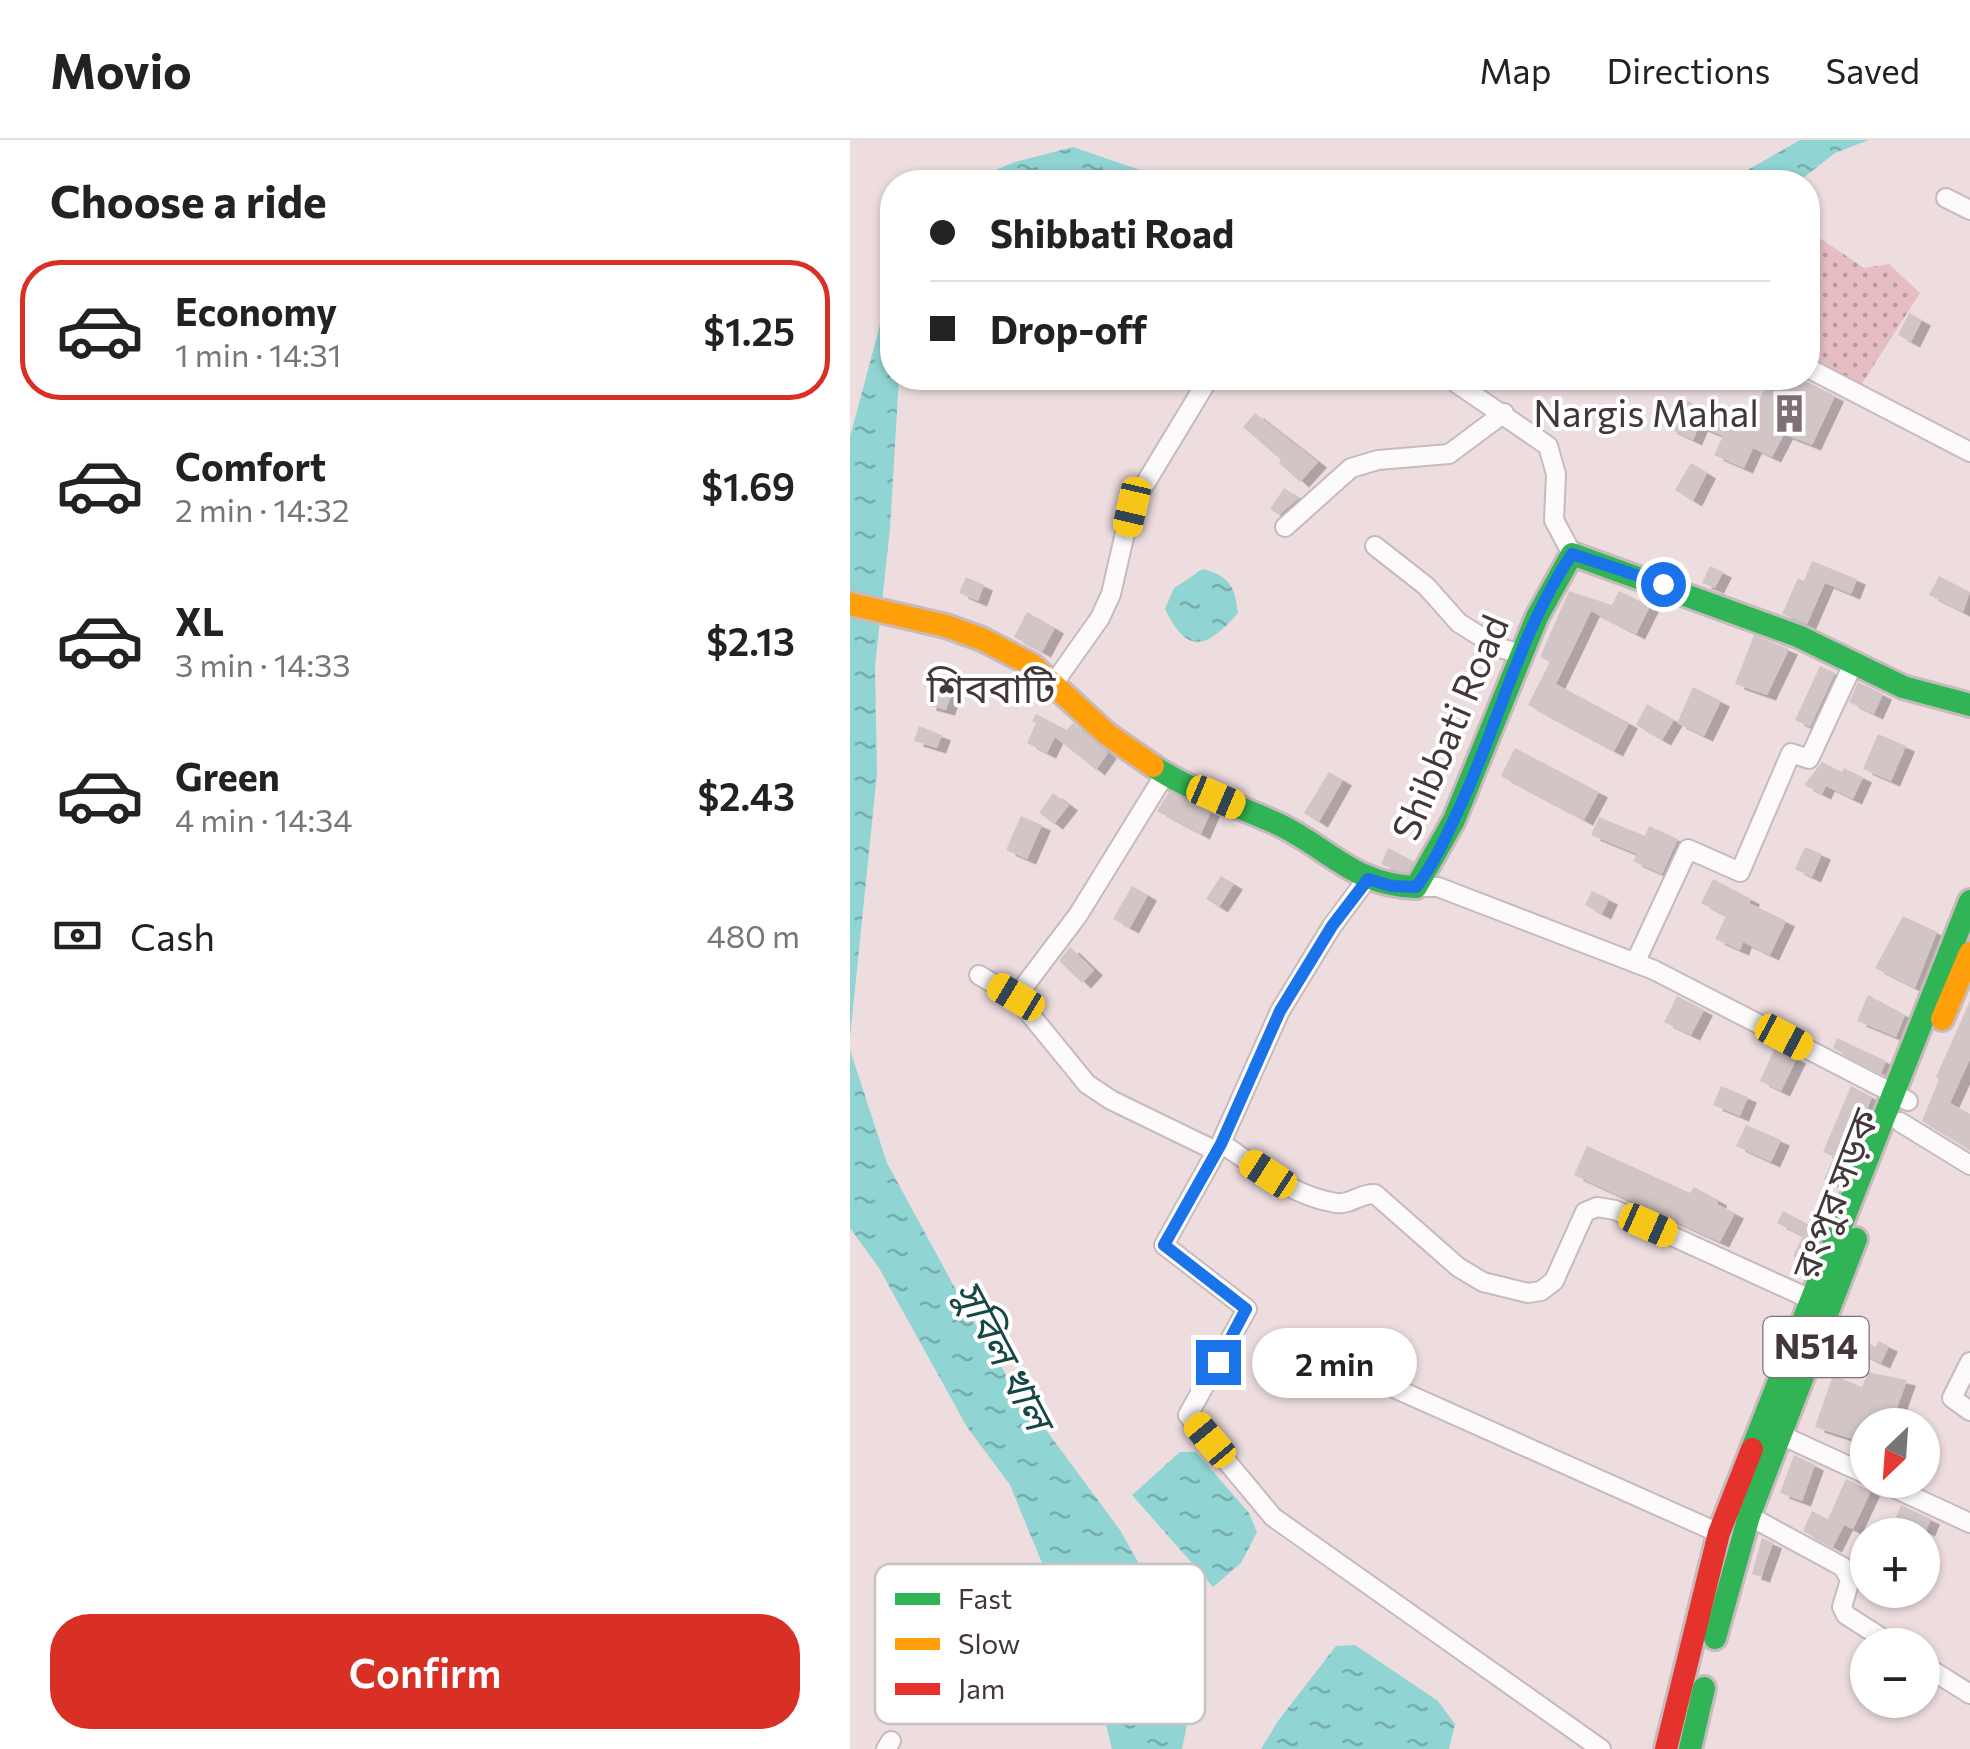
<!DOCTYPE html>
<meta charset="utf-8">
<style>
body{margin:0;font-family:Commissioner,"Noto Sans Bengali",sans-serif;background:#f2f2f2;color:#222;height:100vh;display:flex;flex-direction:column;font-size:38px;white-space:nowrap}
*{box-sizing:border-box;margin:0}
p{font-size:32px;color:#767676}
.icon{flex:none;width:55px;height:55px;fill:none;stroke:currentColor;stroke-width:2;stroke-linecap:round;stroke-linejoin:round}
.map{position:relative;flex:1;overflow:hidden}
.sheet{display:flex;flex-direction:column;background:#fff;width:850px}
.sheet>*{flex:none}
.top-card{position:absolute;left:30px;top:30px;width:940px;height:220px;border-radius:40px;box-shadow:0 2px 8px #0004;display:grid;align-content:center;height:220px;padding:0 50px;background:#fff}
.needle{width:65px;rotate:205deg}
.controls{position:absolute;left:1000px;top:1268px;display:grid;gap:20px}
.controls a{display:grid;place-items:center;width:90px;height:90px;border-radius:50%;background:#fff;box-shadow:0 2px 8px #0004;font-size:50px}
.end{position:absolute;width:45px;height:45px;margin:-22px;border:12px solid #1a73e8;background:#fff;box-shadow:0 0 0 5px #fff}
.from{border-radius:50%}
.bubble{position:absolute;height:70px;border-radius:35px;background:#fff;box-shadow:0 2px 8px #0004;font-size:32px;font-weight:600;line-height:70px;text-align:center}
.car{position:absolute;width:30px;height:60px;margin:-30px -15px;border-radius:12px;box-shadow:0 0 8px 2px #0007;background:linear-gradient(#f5c518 24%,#345 0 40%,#f5c518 0 76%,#345 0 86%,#f5c518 0)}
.top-card b{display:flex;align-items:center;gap:35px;height:95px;font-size:38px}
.top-card b+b{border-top:2px solid #e0e0e0}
.top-card i{width:25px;height:25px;background:#222}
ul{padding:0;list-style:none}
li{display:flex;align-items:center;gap:30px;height:140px;margin:0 20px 15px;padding:0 30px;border:5px solid transparent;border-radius:40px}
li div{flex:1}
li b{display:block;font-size:38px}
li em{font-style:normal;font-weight:600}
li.current{border-color:#d93025}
li>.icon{width:90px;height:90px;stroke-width:1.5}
h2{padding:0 50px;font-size:45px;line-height:120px}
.pay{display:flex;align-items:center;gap:25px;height:110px;padding:0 50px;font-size:38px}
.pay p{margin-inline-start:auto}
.primary-button{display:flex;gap:20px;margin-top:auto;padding:20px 50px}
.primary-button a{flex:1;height:115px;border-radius:40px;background:#d93025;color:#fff;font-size:40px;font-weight:600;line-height:115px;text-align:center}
header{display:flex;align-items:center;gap:60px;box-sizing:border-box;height:140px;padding:0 50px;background:#fff;border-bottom:2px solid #e0e0e0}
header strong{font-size:48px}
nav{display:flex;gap:55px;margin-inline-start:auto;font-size:35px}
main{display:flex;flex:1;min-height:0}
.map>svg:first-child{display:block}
.park{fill:url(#park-dots)}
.water{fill:url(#water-ripples)}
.building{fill:#d2c5c6;filter:url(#shadow)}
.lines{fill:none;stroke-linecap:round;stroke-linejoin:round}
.street-casing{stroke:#c8babc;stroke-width:22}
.fast-casing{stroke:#c8babc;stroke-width:28}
.slow-casing{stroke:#c8babc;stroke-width:28}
.jam-casing{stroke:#c8babc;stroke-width:28}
.street{stroke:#fcfafa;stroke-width:18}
.fast{stroke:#30b455;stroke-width:22}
.slow{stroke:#ff9f0a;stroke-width:22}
.jam{stroke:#e5322d;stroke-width:22}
.route{stroke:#1a73e8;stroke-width:12}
.labels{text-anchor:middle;stroke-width:8;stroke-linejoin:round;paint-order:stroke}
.shield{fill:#fff;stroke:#7b7374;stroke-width:2.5}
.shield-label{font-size:35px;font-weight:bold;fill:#433739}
.poi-label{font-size:38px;fill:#433739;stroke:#fff;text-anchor:end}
.street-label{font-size:38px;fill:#433739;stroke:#fff}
.neighbourhood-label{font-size:40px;fill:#433739;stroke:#fff}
.water-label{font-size:40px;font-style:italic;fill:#164646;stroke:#fff}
.key{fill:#fff;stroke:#c7c3c4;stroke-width:2.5}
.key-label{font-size:28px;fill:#433739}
</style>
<header>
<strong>Movio</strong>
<nav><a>Map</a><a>Directions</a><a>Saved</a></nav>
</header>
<main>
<section class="sheet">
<h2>Choose a ride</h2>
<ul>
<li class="current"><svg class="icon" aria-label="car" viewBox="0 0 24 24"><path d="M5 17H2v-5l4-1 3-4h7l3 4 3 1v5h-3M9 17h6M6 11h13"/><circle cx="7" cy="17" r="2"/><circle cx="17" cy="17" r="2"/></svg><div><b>Economy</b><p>1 min · 14:31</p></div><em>$1.25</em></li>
<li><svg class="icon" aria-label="car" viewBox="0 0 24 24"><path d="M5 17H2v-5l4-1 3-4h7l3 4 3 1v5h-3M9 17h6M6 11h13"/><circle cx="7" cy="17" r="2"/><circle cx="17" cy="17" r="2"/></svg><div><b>Comfort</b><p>2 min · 14:32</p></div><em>$1.69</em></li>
<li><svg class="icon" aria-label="car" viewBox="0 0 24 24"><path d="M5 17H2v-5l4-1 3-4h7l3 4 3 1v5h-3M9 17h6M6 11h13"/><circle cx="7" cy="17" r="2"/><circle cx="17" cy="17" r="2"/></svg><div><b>XL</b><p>3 min · 14:33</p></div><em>$2.13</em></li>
<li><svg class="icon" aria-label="car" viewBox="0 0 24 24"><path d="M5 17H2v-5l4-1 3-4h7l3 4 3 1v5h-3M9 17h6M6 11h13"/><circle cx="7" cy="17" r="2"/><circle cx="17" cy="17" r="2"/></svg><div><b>Green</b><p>4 min · 14:34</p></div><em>$2.43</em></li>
</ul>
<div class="pay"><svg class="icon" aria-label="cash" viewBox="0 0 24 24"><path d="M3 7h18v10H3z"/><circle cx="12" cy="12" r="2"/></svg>Cash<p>480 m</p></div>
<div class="primary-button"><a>Confirm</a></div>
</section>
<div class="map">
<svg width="1120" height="1609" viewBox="0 0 1120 1609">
<defs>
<pattern id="park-dots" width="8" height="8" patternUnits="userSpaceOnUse" patternTransform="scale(2.5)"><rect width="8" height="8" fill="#e5bdc2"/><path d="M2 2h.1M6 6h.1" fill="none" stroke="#bb9a9f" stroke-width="1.8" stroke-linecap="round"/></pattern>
<pattern id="water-ripples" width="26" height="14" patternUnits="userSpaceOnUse" patternTransform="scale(2.5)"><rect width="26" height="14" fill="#90d4d4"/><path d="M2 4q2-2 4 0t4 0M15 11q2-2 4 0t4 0" fill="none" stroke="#77adad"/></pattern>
<filter id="shadow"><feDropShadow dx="9" dy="5.5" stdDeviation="0" flood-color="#0004"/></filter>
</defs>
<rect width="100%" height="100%" fill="#eedddf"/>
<!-- park -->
<path class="park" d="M958,90L1014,128L1039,124L1070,153L1006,253L958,226Z"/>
<!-- water -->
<path class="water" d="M950,0H1019L985,13L948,42H877Z
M223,7L325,42H116L165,22Z
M42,140V238H49L40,389L25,526L27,633L0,898V297Z
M353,429C379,436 385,446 388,473C358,507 338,517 315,469L324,448Z
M0,910L37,1023L118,1172L160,1241L270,1390L315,1470L339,1575L332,1609H262L230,1478L192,1423L160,1345L117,1287L29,1128L0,1088Z
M330,1312H346L399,1373L407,1392L391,1423L363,1447L282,1355Z
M505,1505L588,1561L605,1584L599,1609H411L428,1581L486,1506Z"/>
<!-- building -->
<path class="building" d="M1059,173L1072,180L1061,202L1048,195Z
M921,238H950L985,256L962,305L934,294L922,317L903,308L894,328L864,315L873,296L849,286L843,300L818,288L833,258L856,271L896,284Z
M405,273L468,322L450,342L429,323L431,320L393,287Z
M841,323L857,333L843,361L825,350Z
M434,348L449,358L429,375L420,369Z
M962,421L1007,439L1001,454L975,443L957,484L932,474L948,438L954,441Z
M860,426L873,432L865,448L852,443Z
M1089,436L1120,452L1113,472L1079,455Z
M116,437L134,445L128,461L109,453Z
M719,451L762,465L769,451L800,466L786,494L741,471L706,544L779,583L764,611L678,565L700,522L690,517Z
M177,472L205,488L192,512L164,497Z
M904,495L939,509L917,555L885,544Z
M970,526L985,533L960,587L945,580Z
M86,534L106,540L96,570L77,565Z
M1008,542L1033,554L1024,574L999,562Z
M843,547L871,561L854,596L827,583Z
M797,564L824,580L812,600L786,585Z
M186,574L217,590L223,583L258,613L246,630L205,597L197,613L177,603L186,583L182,581Z
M69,586L92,595L87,608L64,601Z
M1028,594L1056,606L1041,641L1013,629Z
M665,608L749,652L734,680L651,636Z
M972,622L992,632L994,628L1013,637L1003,659L976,646L972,654L954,645Z
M479,632L493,640L469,682L454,673Z
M319,652L361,671L351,694L307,671Z
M203,653L219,665L204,684L189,673Z
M171,676L192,685L177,719L156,710Z
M749,677L795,696L799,686L828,699L812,734L783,721L787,714L741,695Z
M955,707L972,714L962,737L945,729Z
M538,708L565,722L559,732L547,731L531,724Z
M371,736L384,744L369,767L356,759Z
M863,739L901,759L899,763L936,781L920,815L893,802L890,810L865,799L876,776L851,763Z
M282,746L298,755L280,788L263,779Z
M742,751L759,759L752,774L735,765Z
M1053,776L1087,792L1065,848L1025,828Z
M220,807L244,830L232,843L209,821Z
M1018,855L1055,875L1046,897L1007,881Z
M827,856L854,870L841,895L814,882Z
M1120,861V919L1100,963L1120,974V1010L1072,981L1089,939L1086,937Z
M987,898L1036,921L1031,933L983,908Z
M925,908L947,918L931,951L910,941Z
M871,946L898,957L890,976L863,965Z
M1001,946L1022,957L987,1045L974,1039L984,1017L973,1012Z
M896,985L931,1000L921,1022L886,1006Z
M737,1006L840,1053L844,1047L868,1060L867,1064L885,1073L870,1102L724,1035Z
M933,1071L969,1090L956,1123L943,1116L953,1096L927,1083Z
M991,1190L1026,1207L1028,1201L1039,1206L1031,1223L986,1202Z
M1018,1232L1057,1240L1041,1285H1018V1304L965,1287L983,1235L1012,1247Z
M944,1315L965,1325L952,1361L930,1353Z
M996,1339L1021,1351L1003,1389L994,1385L983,1407L953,1391L962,1371L978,1379Z
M1051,1365L1081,1379L1076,1391L1046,1377Z
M912,1398L923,1403L911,1437L902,1434Z"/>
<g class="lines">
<defs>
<path id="street" d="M1096,58L1120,70
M958,228L1120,312
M599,238L698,306L706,334L704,380L722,414
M435,387L501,328L528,320L599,314L654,273
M525,406L576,446L609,483L649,508L673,514
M204,543L250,478L261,454L281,367L359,238
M517,739L482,786L430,871L371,1003L314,1105L397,1169L338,1275L423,1377L751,1609
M566,747H588L804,830L1058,961
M785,823L838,709L890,732L941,613L959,619L1004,522
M129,835L166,857L237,944L261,960L366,1011
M166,857L228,775L315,634
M1050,982L1120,1025
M371,1003C407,1027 442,1056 486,1063C501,1065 510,1053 525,1054L608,1127L633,1142L678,1153L691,1151L704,1141L735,1072L747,1067L765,1070L960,1159
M1120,1222L1102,1258L1120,1271
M488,1223L869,1393
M933,1296L1018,1335
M1027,1340L1120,1383
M899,1376L993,1427L1000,1440L992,1467L996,1475L1043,1505
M1072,1524L1120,1554
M36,1609L41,1601"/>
<path id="fast" d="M303,626C340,651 387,665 428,684C480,709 504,745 566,747L604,680L687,477L722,414L948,496L1053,547L1120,565
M902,1309L1120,761
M865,1498L899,1376L1006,1099
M840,1609L854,1548"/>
<path id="slow" d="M0,464L96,486L132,499L182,525L257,594L303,626
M1092,879L1120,813"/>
<path id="jam" d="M816,1609L869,1393L902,1309"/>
</defs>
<!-- street casing -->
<use href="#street" class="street-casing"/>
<!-- fast casing -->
<use href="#fast" class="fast-casing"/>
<!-- slow casing -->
<use href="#slow" class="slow-casing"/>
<!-- jam casing -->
<use href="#jam" class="jam-casing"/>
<!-- street -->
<use href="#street" class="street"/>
<!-- fast -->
<use href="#fast" class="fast"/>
<!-- slow -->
<use href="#slow" class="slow"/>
<!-- jam -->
<use href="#jam" class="jam"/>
</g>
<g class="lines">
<!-- route -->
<path class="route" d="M368,1222L396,1169L314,1105L371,1004L430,871L482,786L518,739L541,746L566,747C583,725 595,699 607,673C648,588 669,492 722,414L813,444"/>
</g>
<!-- icons -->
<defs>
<symbol id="building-bare" viewBox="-9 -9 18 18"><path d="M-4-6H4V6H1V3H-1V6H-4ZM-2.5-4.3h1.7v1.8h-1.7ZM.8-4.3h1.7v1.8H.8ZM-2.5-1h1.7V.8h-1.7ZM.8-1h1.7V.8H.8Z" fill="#7f7173" stroke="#fff" stroke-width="2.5" paint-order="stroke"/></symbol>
</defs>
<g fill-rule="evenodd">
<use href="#building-bare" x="912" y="246" width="55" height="55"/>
</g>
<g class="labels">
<!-- shield labels -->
<rect class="shield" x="913.5" y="1177" width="105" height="60" rx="8"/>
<g class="shield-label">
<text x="966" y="1219">N514</text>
</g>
<!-- poi labels -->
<g class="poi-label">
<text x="909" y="287">Nargis Mahal</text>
</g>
<!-- street labels -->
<g class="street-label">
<text transform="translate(601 588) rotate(-67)" y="13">Shibbati Road</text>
<text transform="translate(986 1054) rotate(-69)" y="13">রংপুর সড়ক</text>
</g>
<!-- neighbourhood labels -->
<g class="neighbourhood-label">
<text x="141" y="563">শিববাটি</text>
</g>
<!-- water labels -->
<g class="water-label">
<text transform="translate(153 1215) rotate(62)" y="14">সুবিল খাল</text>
</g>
</g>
<!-- legend -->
<rect x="25" y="1424" width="330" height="160" rx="15" class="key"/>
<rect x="45" y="1453" width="45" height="12" fill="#30b455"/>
<rect x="45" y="1498" width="45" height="12" fill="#ff9f0a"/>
<rect x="45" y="1543" width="45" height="12" fill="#e5322d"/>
<g class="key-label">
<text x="108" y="1469">Fast</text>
<text x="108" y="1514">Slow</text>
<text x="108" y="1559">Jam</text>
</g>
</svg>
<div class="controls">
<a><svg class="needle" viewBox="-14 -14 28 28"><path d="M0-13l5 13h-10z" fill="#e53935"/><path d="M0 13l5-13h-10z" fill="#767676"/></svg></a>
<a>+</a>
<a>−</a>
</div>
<i class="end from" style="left:813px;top:444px"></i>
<i class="end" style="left:368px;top:1222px"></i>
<div class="bubble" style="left:402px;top:1188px;width:165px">2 min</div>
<i class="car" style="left:282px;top:367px;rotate:193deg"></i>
<i class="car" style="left:366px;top:657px;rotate:113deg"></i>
<i class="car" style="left:166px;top:857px;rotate:301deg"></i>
<i class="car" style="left:934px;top:897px;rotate:118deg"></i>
<i class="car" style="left:418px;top:1034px;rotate:303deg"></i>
<i class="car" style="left:798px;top:1085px;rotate:114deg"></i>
<i class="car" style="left:360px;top:1300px;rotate:320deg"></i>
<div class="top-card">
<b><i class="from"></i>Shibbati Road</b>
<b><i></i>Drop-off</b>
</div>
</div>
</main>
